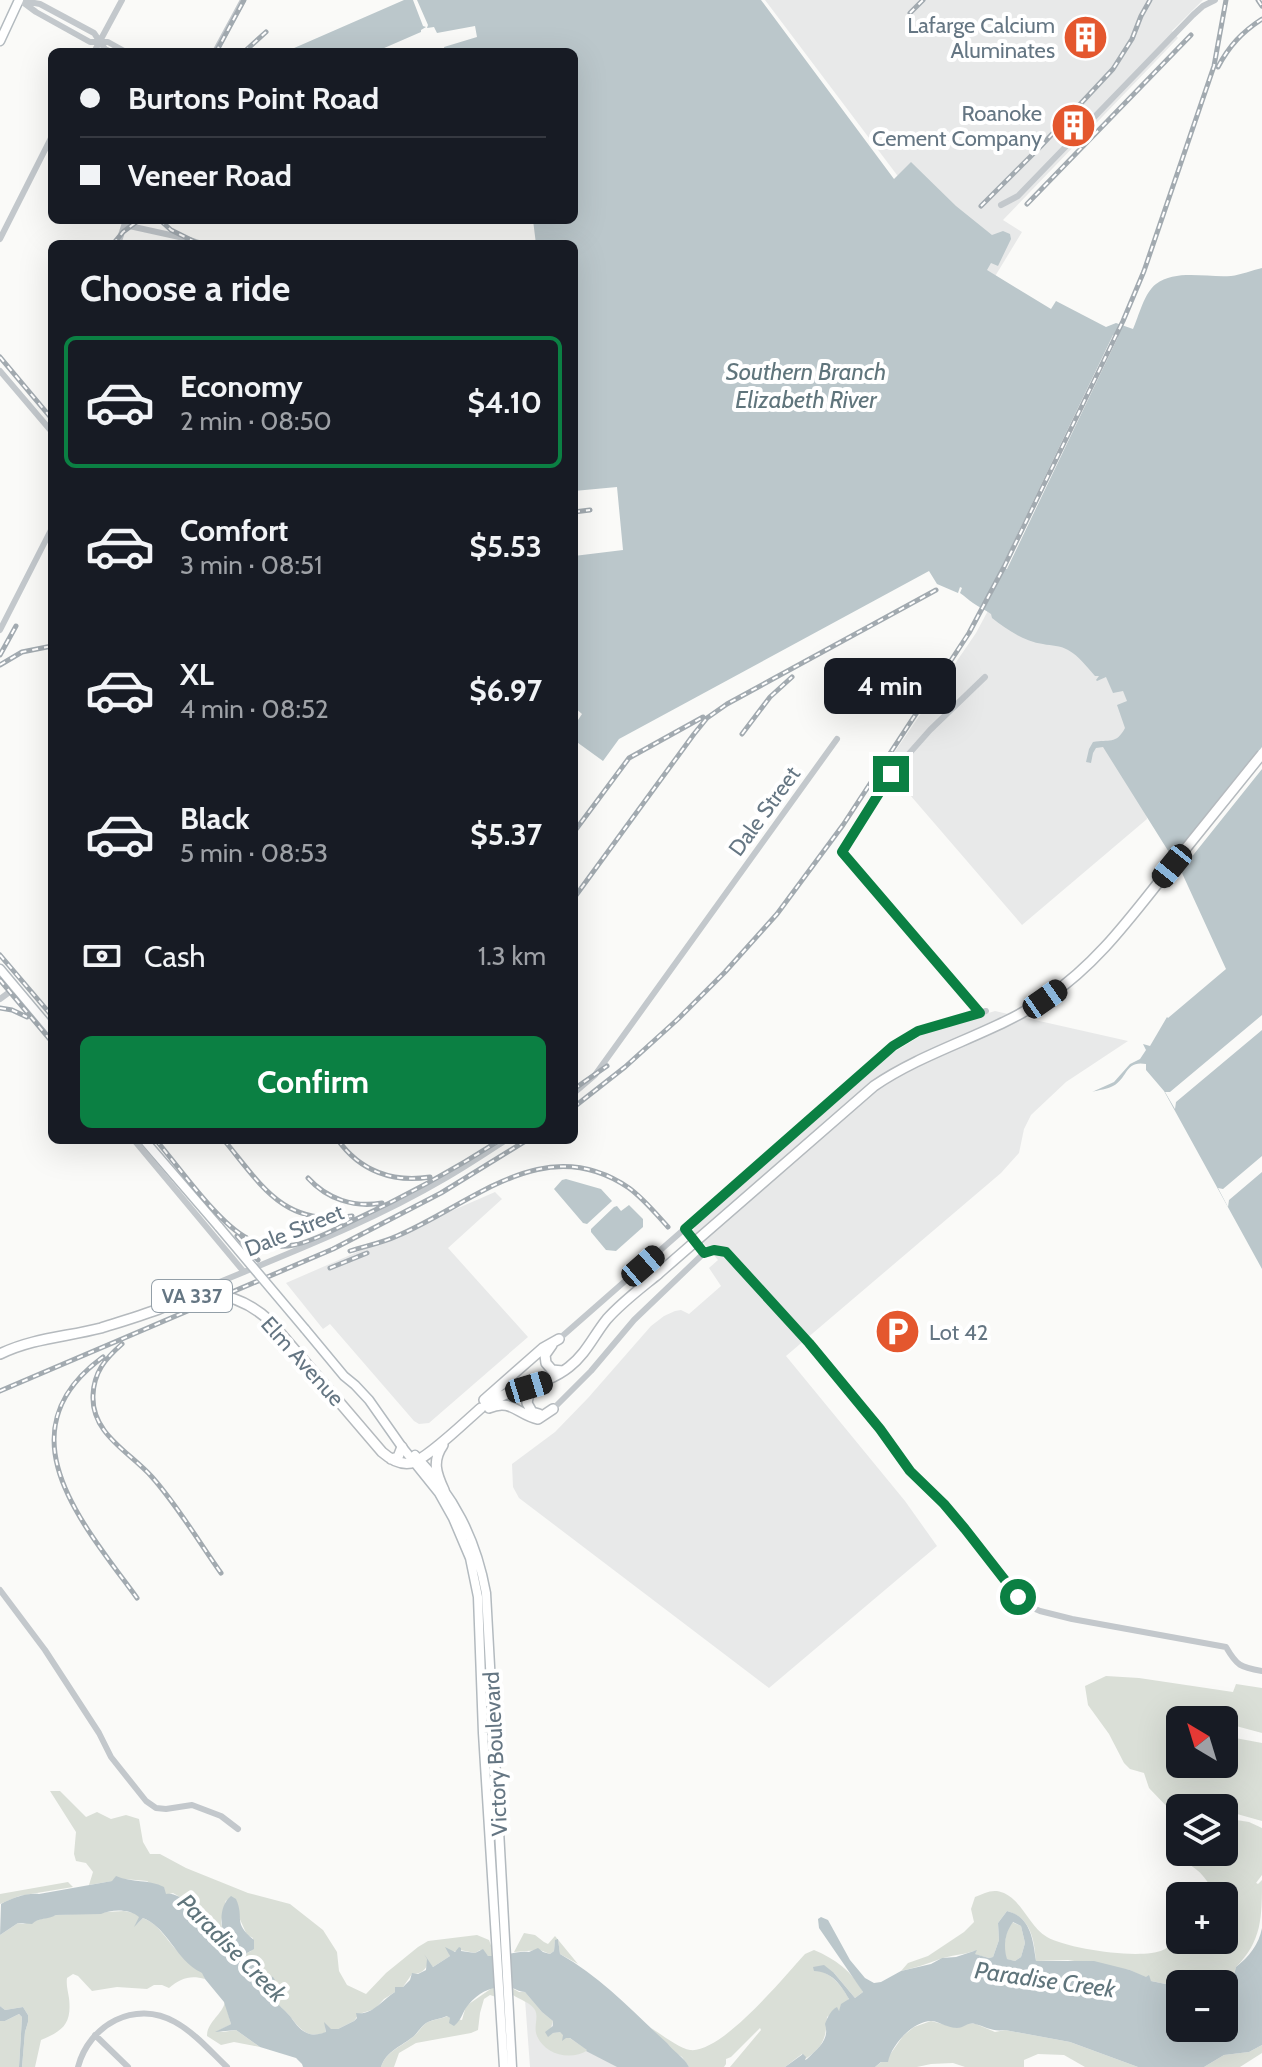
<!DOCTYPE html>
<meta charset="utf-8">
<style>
body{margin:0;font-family:Cabin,sans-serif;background:#242831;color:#f1f3f6;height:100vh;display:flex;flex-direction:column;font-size:30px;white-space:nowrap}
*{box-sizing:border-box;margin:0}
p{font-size:26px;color:#9ea1a6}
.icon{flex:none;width:44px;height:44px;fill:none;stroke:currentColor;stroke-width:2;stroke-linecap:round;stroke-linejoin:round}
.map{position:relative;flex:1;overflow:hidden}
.details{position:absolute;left:48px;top:240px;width:530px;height:904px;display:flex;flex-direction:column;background:#171b24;border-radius:12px;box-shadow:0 8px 32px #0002}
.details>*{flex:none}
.top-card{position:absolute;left:48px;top:48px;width:530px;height:176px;border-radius:12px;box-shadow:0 8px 32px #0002;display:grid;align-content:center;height:176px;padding:0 32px;background:#171b24}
.needle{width:52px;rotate:322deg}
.fabs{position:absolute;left:1166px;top:1706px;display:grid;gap:16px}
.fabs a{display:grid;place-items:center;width:72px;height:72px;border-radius:12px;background:#171b24;box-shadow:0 8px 32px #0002;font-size:40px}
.end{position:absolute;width:36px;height:36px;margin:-18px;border:10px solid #0b8043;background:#fff;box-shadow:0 0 0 4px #fff}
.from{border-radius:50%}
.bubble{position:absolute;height:56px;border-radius:12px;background:#171b24;box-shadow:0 8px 32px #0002;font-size:26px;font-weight:700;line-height:56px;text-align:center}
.car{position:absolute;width:24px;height:48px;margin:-24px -12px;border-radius:10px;box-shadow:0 0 6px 2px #0007;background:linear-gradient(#222 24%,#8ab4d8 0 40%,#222 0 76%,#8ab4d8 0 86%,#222 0)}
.top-card b{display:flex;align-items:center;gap:28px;height:76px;font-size:30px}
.top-card b+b{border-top:2px solid #363941}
.top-card i{width:20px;height:20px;background:#f1f3f6}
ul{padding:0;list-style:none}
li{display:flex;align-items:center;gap:24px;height:132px;margin:0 16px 12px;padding:0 16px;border:4px solid transparent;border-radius:12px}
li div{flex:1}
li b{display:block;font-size:30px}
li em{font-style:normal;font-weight:700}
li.current{border-color:#0b8043}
li>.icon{width:72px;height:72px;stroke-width:1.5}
h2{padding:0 32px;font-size:36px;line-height:96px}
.pay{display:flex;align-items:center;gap:20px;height:88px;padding:0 32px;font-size:30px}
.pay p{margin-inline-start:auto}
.cta{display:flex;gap:16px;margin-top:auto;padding:16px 32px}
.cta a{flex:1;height:92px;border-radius:12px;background:#0b8043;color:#fff;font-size:32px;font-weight:700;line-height:92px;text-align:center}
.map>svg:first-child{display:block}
.built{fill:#e8e9e9}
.green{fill:#dadfd7}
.water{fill:#bbc7cb;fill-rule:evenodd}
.pier{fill:#fafaf8}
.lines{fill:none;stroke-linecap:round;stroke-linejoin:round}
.secondary-casing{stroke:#b3babf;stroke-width:11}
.primary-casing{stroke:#b5babe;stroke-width:12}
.street{stroke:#c3c8cc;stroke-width:6}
.secondary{stroke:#fff;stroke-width:8}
.primary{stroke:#fff;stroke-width:9}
.rail-casing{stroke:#a2aab0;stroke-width:5}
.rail{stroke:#fff;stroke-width:2;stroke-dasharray:6;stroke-linecap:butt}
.secondary-bridge-casing{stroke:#b3babf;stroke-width:11;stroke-linecap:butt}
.primary-bridge-casing{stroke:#b5babe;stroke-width:12;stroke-linecap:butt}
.secondary-bridge{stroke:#fff;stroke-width:8}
.primary-bridge{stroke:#fff;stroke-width:9}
.route{stroke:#0b8043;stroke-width:10}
.labels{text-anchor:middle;stroke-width:8;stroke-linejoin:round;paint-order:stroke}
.shield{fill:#fff;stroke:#939fa8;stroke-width:2}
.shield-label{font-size:20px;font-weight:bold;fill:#657683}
.poi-label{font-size:22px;fill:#657683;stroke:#fff;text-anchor:end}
.street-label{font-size:22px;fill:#657683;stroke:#fff}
.water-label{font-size:24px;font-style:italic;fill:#60757c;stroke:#fff}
</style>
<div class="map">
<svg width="1262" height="2067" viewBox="0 0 1262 2067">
<rect width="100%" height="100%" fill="#fafaf8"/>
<!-- built -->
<path class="built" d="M765,0H1203L1172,31L1178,38L1003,220L1022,232L994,278L946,240Z
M991,605L1105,644L1137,725L1147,819L1022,925L885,766L976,633Z
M995,1011L1128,1041L1066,1082L1031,1115L1024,1129L1019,1153L1001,1173L786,1356L905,1501L937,1546L769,1688L519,1498L513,1487L512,1464L555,1432L588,1398L651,1326L664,1316L675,1311L681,1310L689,1314L721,1286L709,1268L718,1260L693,1231L696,1225L894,1052L927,1032Z
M495,1192L502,1199L448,1248L528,1337L429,1423L419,1424L414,1421L330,1324L323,1329L286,1283Z
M524,1986L625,2067H530Z"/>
<!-- green -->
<path class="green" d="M1106,1676L1139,1678L1233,1692L1236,1684L1262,1688V1733L1236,1726L1224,1730V1720H1180V1764H1224V1738L1230,1737L1262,1743V1821L1237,1814L1234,1802L1233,1811H1229L1237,1816L1230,1819L1249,1822L1262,1828V1875L1256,1883L1251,1880L1258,1884L1262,1880C1262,1917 1262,1941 1236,1967L1234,1975L1224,1988V1984H1180V1987L1151,1981L1130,1970L1068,1960L1036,1961C1034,1939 1031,1918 1007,1911L998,1923L999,1940L993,1957L989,1958L974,1954V1951C963,1955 951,1955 940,1959C927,1964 915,1968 901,1971L908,1963L928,1956L964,1932L974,1922L971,1909L975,1897C985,1893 993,1888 1004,1893C1023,1902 1029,1926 1047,1937C1068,1949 1141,1960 1163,1950C1169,1948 1175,1938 1180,1933V1940H1224V1896H1215C1209,1882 1201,1870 1186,1863L1181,1852H1224V1808H1180V1834L1173,1813L1149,1788L1144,1773L1130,1769L1124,1763L1109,1734L1088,1705L1085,1686Z
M50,1791H60L86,1817L97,1812L111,1819L126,1815L139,1819L143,1842L150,1854H160L186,1868L248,1893L290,1904L323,1930L337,1952L339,1971L347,1985L366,1994L386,1973L418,1947L428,1941L477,1935L489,1940L495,1956H488L480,1950L475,1953L460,1950L449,1953L450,1956L433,1967L429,1962C425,1970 422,1974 412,1974L403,1987L384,1999L375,2009L359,2014L354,2021L338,2029H330L325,2025L326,2033C320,2034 313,2036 307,2033C299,2029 294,2021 288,2014C279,2004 266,1997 270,1982L256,1964L246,1956L247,1953L251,1951L253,1938L247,1935L238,1915L226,1900L221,1922L223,1931L219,1935C210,1932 204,1930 204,1919L183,1899L173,1893L166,1895L147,1881L124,1879L89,1885L93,1872L86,1863L76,1861L74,1854L76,1832Z
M68,1882L73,1887L19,1896L0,1904V1894Z
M124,1911L134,1913L140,1916L137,1924L143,1918C156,1923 163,1934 172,1945C180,1955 193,1964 203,1973L205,1979C190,1975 181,1978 169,1988L162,1985H154L147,1989L117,1987L92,1991L78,1976L73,1974L67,1978C66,1985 68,1991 69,1998C72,2024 63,2031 41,2040L35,2067H22L25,2032L28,2022V2015L23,2007L5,2010L0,2006V1935L18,1923L23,1924L56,1915Z
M1012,1922L1021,1926L1025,1943L1021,1957L1015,1961L1006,1959C1003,1946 1005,1933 1012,1922Z
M524,1933L535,1935L544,1942L548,1944L555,1936L578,1964L560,1954L558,1940L555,1941L554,1951L550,1954L540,1950L514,1952Z
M814,1950C834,1958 853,1972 863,1992L855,1998L834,1973L818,1970C832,1974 842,1986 849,1999L838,2012L837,2010L827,2017C826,2040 823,2047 804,2060L802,2054L785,2067H730L761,2030L760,2028L731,2057L726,2059V2064L724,2067H689L682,2057L674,2052L651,2028C661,2034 680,2049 690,2050C721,2054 784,1977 805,1954Z
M492,1988H496V1997L490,1995L484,1999L480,2013L478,2030L471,2033L416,2043L399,2053L394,2067H381C386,2051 403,2046 414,2036C420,2031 422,2025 428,2022C435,2019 441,2019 448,2016L450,2018L462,2020L466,2006Z
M512,1988L519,1992H525L542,2012L553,2021L548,2036L553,2033L560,2032L588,2050C571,2061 545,2055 537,2036C533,2027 539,2018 535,2010C530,2002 520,2000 513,1995Z
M225,2002L231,2024L218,2031L223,2032L236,2030L260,2047L234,2042L221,2045L207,2036C207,2022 222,2015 225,2002Z
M19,2014L22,2017L19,2067H0V2021H5Z
M931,2021L957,2028L968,2023L976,2024L995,2032L1005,2030L1070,2042L1138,2067H1085L1064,2055L1038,2054L1024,2060V2067H965L953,2063L931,2064L917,2067H875L889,2056L903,2036L914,2027Z
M1262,2045V2053L1240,2067H1204L1224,2055L1249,2052Z"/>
<!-- water -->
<path class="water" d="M404,0H413L423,26L426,27L421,30V32L375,52H285Z
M417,0H761L894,179L911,162L956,206L992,235L1003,231L1010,234L1011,239L998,266L991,263L987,270L1051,309L1056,301L1106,327L1116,323L1133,329C1139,316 1144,293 1156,284C1176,269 1208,278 1231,276C1241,275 1252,270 1262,268V1269L1164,1091L1146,1070V1064C1125,1060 1128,1078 1113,1086C1108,1089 1098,1090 1092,1092L1114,1082L1130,1064L1140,1059L1146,1050L1143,1044L1150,1046L1167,1017L1168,1018L1226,969L1182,873L1103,747L1096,748L1093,753L1091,763L1086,762L1089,749L1093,742C1109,739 1116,745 1125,728L1117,705L1127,701L1123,691L1113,693L1106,677L1097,681L1096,680L1099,676H1095C1087,667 1079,656 1068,650C1060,645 1052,646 1043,644C1024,641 1007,630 992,618L991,614C986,610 978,607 973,603C968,600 965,596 960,593L962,588L960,587L958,593L937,584L929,571L619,739L603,761L574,740V726L582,714L574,707V556L623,550L617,487L574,491V244H536L533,220H574V52H445L444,47L477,37L475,26L437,33L434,27L427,28L428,25Z
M566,1179L601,1189L612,1201L587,1224L583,1223L554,1189L562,1180Z
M629,1205L643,1219V1227L616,1251L606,1250L591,1232V1229L614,1207L617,1206L621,1211Z
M116,1876C132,1883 149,1879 164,1887L166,1894C175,1892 179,1899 187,1898L203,1914L207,1929L219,1935L223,1931C220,1919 221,1904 231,1896L236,1899C245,1919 232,1922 254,1940V1949L247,1953L246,1956L256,1964H263L261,1969L262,1973L273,1977L275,1980C259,1991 280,2005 289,2015C294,2021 299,2030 307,2033C314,2036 320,2034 326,2032L324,2022L331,2029H338L354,2021L357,2018L356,2013C372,2016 382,2000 395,1992V1987H403L410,1980L412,1973L418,1974L426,1970L427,1959L424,1954L433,1967L450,1956L445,1947L455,1952L459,1947L461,1948V1951L475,1953L483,1949L488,1956C503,1957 517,1950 529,1952L538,1948L543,1952L550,1954L554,1951L555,1940L558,1939L560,1954C601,1977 632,2011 667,2043C674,2052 684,2057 689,2067H617L586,2051L587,2050L570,2038H566L562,2041L563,2035L560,2032L553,2033L548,2037L545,2032L553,2026V2021L542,2012L525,1992C520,1992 516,1989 512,1988C495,1984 480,1991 469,2004C462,2011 463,2019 454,2026L449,2023L450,2018L447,2016C441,2019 434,2019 428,2022C422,2025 419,2031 414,2036C402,2046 386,2051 381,2067H303L302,2064L296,2058L260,2047L236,2030L215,2032L231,2024L224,2002L205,1979L202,1973C199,1971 194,1969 191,1966C173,1951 165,1927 143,1918L134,1927L139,1917C130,1909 112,1909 101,1914L56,1915C48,1920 39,1917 32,1924L18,1923L0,1935L1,1904C13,1898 25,1893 39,1894L112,1881Z
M1007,1911C1031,1917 1033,1940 1036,1961H1094L1130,1970L1146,1977L1149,1975L1151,1981L1180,1987V2028H1224V1988L1234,1975L1236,1967C1249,1957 1259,1944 1262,1928V2045L1249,2052L1224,2055L1204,2067H1138L1070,2042L1005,2030C992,2032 987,2027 975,2024C966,2022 965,2028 957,2028C948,2028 940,2022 932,2021C914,2020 891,2045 888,2062H881L875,2067H785L803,2054L806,2057L805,2060L807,2059C818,2048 830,2040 825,2024C827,2018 831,2010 837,2007L839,2011L841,2004L849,1999C841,1985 831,1971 814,1971L813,1967L824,1965L834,1973L855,1998L863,1992L819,1928L818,1919L821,1917L828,1920L850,1960L865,1978L874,1983L881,1982L901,1971L931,1964L942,1958L956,1957L977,1950L975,1954L989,1958L993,1957L999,1940L998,1923ZM1013,1922L1021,1926L1025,1943L1021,1957L1015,1961L1007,1959C1003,1946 1005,1933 1013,1922Z
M0,2006L5,2010L23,2007L28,2015V2022L25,2032L22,2067H19L22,2017L19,2014L5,2021H0Z"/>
<!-- pier -->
<path class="pier" d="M1121,321L1124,322L1117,336L1118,337L1007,569H1005L983,611L981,610L1113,335H1115Z
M1262,747V769L1178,874L1170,861Z
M1262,1015V1030L1176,1102L1175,1109L1165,1092H1170Z
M1262,1156V1172L1229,1200L1228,1207L1218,1188L1223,1189Z"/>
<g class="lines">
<defs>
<path id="secondary" d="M0,41L19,0
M0,969L52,1031
M144,1140L219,1227
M305,1329L344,1376L355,1385L369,1400L402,1447L439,1493L453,1518L470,1558L478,1597L483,1733L504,2067
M415,1455C454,1496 476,1538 486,1593L512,2067"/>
<path id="primary" d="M552,1345L545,1355L546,1363L552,1370L563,1371
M0,1354C33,1338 66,1337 101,1328C120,1322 140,1316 159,1309C176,1302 193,1292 212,1294C234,1296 255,1307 271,1322L382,1452C390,1459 400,1465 411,1463C426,1460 467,1420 481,1408
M536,1388L529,1393L527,1403L532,1412L539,1414
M484,1400L543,1348L559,1339
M485,1405C511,1387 544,1387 569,1367C586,1354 594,1335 607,1319C622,1302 641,1288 658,1274
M489,1408C511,1398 518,1415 538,1419L553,1409
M443,1445C432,1461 436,1473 444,1490
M391,1459L398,1457L402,1447"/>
</defs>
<!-- secondary casing -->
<use href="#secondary" class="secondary-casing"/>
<!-- primary casing -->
<use href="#primary" class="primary-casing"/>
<!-- street -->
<path class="street" d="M20,0L36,12L90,42H108L126,52
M24,1L40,4L94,33L105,49L111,52
M94,52L122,0
M215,52L243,0
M1001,205L1018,196L1193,15L1203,6L1215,0
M125,225L184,238L202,244
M0,239L52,136
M118,244L126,220
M0,371L52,432
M0,630L52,528
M0,999L15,988
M980,1013L842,852L891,774L930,730L985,677
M574,1093L595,1075L837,739
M134,1140L244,1272C312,1244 381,1216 444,1179C465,1167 486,1153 506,1140
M685,1229L704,1253L714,1250L726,1252L809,1343L880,1429L910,1471L947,1508L1026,1605L1040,1611L1072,1619L1226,1647C1237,1666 1240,1667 1262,1671
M207,1294L210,1286L244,1272
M559,1339L893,1046L918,1031L986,1011
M553,1409L591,1371L634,1320L704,1253
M0,1590L45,1650L99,1733L111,1757L146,1801L156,1808L166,1809L192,1805L221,1816L238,1829
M95,2035L128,2067
M78,2067C89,2025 135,1999 175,2022C195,2033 211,2052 227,2067"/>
<!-- secondary -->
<use href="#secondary" class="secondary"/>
<!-- primary -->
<use href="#primary" class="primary"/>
<defs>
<path id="rail" d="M1258,0L1262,6
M910,13L923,0
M216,52L244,0
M244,52L266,32
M435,52L440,51
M1218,67C1229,46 1242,32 1262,19
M1027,204L1191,35
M981,206L1041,146L1113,69L1132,39L1141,16L1150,0
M160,220L171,230L199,244
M113,244L123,232L139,220
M0,357L52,419
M574,512L590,510
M0,655L16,626
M0,665L22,652L52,646
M742,734L770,697L792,677
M574,832L629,758L703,717
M574,898L694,734L707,718L727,704L936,590
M0,955L52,1016
M0,980L52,1042
M52,990V991
M0,1008L12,1010L27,1017
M574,1089L607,1066
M574,1107L625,1067L678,1019L725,972L777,914L843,825L969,633L1004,567L1123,321L1144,271L1214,66L1226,0
M156,1140C178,1166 218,1223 247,1238C262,1245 278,1248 294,1245C314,1241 333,1230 350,1222C402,1198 452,1171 500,1140
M224,1140C262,1186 284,1227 352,1216
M338,1140C360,1171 393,1183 430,1177
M308,1178C327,1199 354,1208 382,1203
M237,1236L258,1260
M350,1251C365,1246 382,1243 397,1236C473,1204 544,1130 629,1188C644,1199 656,1214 668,1227
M330,1268L367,1253
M122,1344C105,1359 94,1372 93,1395C91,1434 130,1452 152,1477C177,1505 199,1542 221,1573
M103,1357C0,1432 83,1524 137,1598
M0,1391L333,1249L441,1193L527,1140"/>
</defs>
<!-- rail casing -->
<use href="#rail" class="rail-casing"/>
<!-- rail -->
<use href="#rail" class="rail"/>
<defs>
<path id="secondary-bridge" d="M219,1227L305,1329"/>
<path id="primary-bridge" d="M658,1274L874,1086C928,1049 994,1034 1048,997C1095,965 1127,922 1162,878C1195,837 1229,795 1262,754"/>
</defs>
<!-- secondary-bridge casing -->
<use href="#secondary-bridge" class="secondary-bridge-casing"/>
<!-- primary-bridge casing -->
<use href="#primary-bridge" class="primary-bridge-casing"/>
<!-- secondary-bridge -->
<use href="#secondary-bridge" class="secondary-bridge"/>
<!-- primary-bridge -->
<use href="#primary-bridge" class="primary-bridge"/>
</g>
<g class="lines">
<!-- route -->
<path class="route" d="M891,774L842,852L980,1013L918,1031L893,1046L685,1229L704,1253L714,1250L726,1252L809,1343L880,1429L910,1471L944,1504L965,1529L1018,1597"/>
</g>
<!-- icons -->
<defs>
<symbol id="building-disc" viewBox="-11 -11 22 22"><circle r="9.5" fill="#e4572e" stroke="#fff"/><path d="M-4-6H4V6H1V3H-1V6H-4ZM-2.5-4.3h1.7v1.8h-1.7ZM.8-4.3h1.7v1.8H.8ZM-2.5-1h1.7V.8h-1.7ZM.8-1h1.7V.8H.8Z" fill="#fff"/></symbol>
<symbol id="parking-disc" viewBox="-11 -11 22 22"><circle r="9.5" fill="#e4572e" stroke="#fff"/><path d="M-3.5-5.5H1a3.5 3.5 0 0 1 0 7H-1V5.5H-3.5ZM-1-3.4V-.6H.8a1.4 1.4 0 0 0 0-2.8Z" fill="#fff"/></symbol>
</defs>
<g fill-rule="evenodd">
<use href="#building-disc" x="1060" y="12" width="51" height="51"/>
<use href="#building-disc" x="1048" y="100" width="51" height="51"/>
<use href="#parking-disc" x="872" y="1306" width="51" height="51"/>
</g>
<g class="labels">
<!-- shield labels -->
<rect class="shield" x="152" y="1280" width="80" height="32" rx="6"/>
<g class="shield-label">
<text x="192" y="1303">VA 337</text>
</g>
<!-- poi labels -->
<g class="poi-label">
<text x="1055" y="33">Lafarge Calcium<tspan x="1055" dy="25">Aluminates</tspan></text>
<text x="1042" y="121">Roanoke<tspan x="1042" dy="25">Cement Company</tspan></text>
<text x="929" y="1340" text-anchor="start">Lot 42</text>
</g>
<!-- street labels -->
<g class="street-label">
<text transform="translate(764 811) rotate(-54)" y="8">Dale Street</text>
<text transform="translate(294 1230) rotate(-22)" y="8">Dale Street</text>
<text transform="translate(303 1361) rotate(48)" y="8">Elm Avenue</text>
<text transform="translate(495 1754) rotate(-93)" y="8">Victory Boulevard</text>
</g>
<!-- water labels -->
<g class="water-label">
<text x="806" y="380">Southern Branch<tspan x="806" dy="28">Elizabeth River</tspan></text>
<text transform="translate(232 1948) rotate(45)" y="8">Paradise Creek</text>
<text transform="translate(1045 1980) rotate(8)" y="8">Paradise Creek</text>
</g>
</g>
</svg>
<div class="fabs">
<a><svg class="needle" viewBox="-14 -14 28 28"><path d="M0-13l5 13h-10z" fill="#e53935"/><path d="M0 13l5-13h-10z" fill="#9ea1a6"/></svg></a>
<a><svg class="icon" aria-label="layers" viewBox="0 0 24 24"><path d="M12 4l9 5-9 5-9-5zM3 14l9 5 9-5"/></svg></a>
<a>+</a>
<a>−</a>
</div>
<i class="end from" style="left:1018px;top:1597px"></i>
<i class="end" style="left:891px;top:774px"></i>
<div class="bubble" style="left:824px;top:658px;width:132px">4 min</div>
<i class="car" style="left:1172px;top:866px;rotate:219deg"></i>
<i class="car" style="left:1045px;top:999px;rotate:55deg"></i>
<i class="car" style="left:643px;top:1266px;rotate:49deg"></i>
<i class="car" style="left:529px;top:1387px;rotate:73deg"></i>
<div class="top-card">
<b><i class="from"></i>Burtons Point Road</b>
<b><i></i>Veneer Road</b>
</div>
<section class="details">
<h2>Choose a ride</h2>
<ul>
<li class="current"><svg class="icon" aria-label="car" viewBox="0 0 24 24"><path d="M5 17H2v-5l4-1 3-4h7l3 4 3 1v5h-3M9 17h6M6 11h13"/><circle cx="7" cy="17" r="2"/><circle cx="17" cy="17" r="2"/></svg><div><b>Economy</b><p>2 min · 08:50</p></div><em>$4.10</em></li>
<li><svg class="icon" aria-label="car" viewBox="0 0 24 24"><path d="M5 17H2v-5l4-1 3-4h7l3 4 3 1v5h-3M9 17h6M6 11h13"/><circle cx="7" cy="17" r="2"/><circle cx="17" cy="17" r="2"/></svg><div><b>Comfort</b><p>3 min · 08:51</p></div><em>$5.53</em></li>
<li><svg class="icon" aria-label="car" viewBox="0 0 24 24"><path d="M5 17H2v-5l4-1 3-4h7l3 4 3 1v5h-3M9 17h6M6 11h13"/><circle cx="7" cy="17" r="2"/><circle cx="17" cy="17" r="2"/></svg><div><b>XL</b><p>4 min · 08:52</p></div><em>$6.97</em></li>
<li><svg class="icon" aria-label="car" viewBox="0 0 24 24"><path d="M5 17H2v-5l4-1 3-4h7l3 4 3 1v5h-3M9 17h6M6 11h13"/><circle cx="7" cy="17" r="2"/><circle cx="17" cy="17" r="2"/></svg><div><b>Black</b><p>5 min · 08:53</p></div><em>$5.37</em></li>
</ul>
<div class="pay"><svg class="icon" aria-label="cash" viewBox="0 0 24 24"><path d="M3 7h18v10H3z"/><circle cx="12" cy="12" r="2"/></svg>Cash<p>1.3 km</p></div>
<div class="cta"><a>Confirm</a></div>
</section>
</div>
